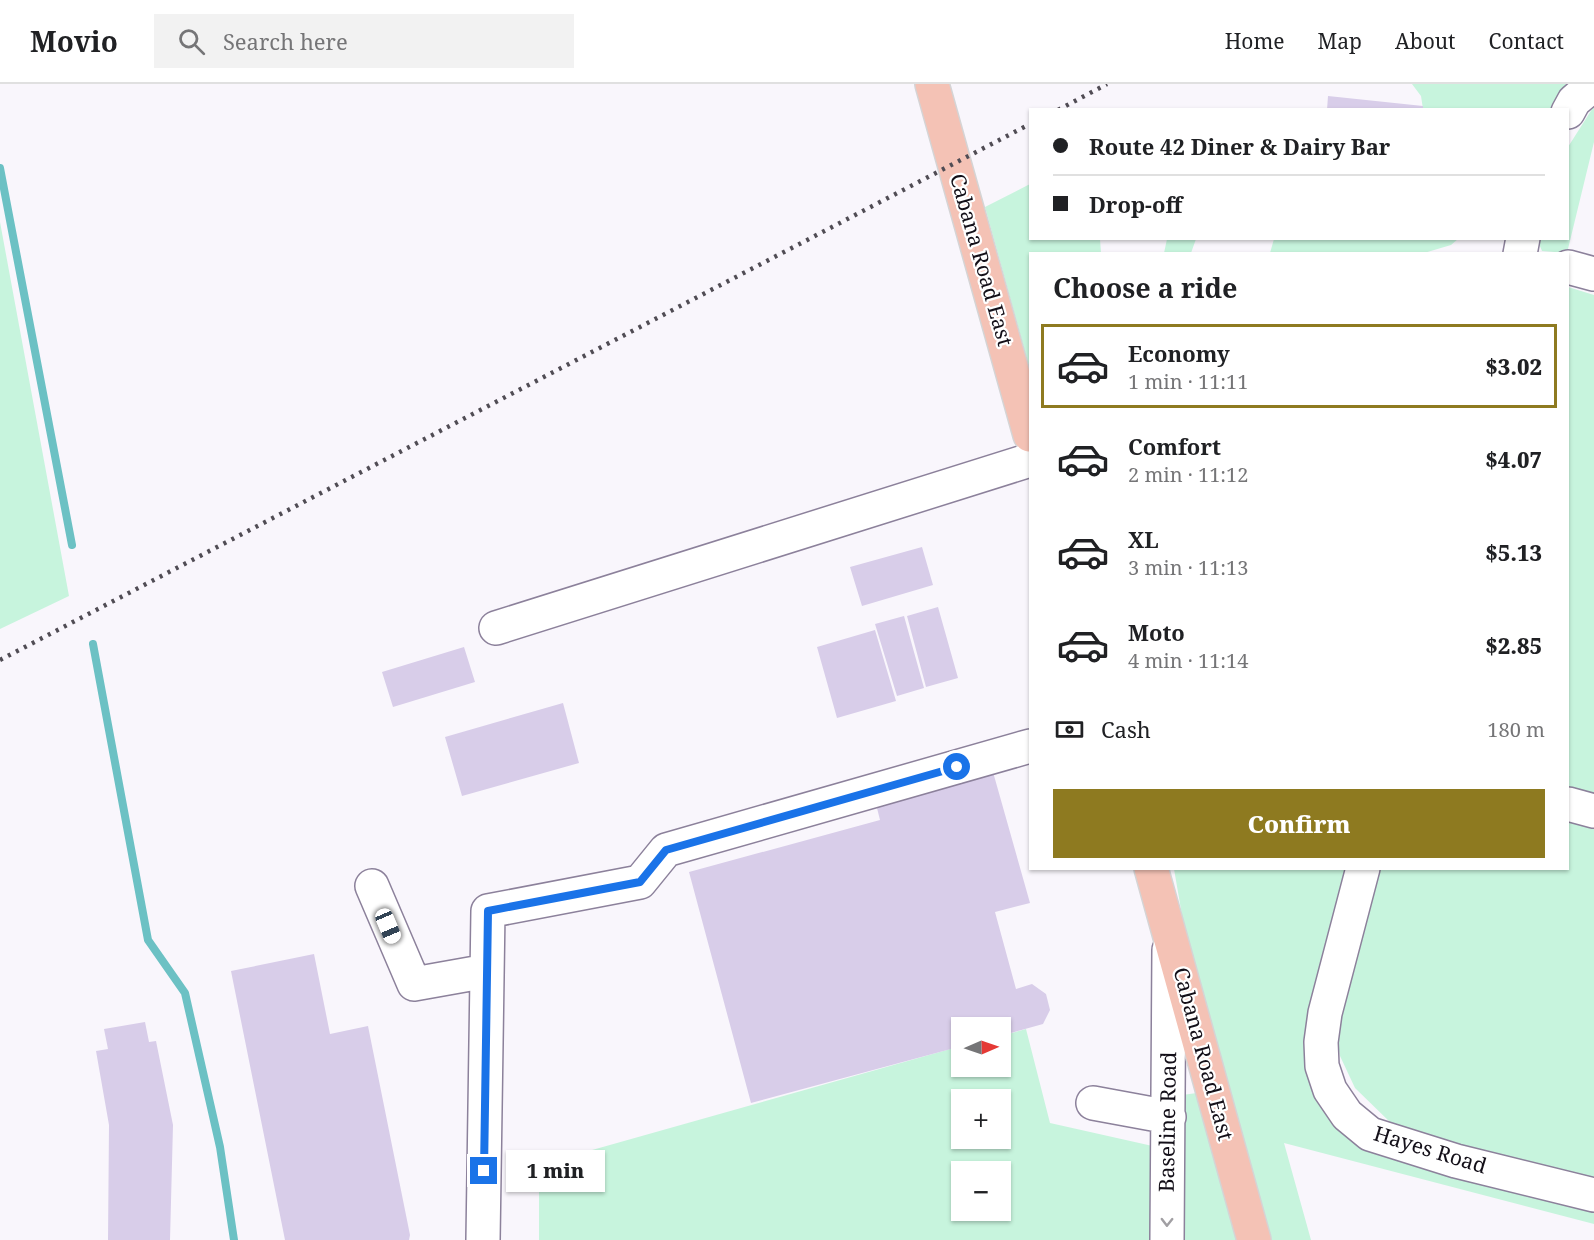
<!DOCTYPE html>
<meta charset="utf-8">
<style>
body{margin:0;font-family:"Noto Serif",serif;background:#f2f2f2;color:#202124;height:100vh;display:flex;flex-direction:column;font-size:22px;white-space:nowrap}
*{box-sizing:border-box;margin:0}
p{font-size:20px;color:#757577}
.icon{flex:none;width:33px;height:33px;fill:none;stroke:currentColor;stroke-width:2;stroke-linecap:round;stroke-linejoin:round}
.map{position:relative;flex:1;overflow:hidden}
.sheet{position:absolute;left:1029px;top:168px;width:540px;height:618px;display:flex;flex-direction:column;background:#fff;border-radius:0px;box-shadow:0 2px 4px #0004}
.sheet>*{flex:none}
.banner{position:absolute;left:1029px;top:24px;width:540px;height:132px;border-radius:0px;box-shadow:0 2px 4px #0004;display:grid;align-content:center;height:132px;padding:0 24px;background:#fff}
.needle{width:39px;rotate:88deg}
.fabs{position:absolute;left:951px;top:933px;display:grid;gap:12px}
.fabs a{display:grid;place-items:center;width:60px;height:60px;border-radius:0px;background:#fff;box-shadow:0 2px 4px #0004;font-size:30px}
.end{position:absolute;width:27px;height:27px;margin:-14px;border:8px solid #1a73e8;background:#fff;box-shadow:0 0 0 3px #fff}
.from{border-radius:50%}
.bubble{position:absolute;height:42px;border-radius:0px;background:#fff;box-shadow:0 2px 4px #0004;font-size:20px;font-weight:800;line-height:42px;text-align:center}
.car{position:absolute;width:18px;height:36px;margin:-18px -9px;border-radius:8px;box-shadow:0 0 4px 2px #0007;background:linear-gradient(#fff 24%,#345 0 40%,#fff 0 76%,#345 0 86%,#fff 0)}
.banner b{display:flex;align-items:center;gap:21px;height:57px;font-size:22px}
.banner b+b{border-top:2px solid #e0e0e0}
.banner i{width:15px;height:15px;background:#202124}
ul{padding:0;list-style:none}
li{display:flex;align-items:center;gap:18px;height:84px;margin:0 12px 9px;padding:0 12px;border:3px solid transparent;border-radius:0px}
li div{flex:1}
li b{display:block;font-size:22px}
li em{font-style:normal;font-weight:800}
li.selected{border-color:#8e7a20}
li>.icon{width:54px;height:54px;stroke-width:1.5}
h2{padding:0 24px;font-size:27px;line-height:72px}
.pay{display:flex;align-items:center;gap:15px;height:66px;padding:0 24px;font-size:22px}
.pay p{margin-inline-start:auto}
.primary-button{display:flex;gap:12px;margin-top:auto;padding:12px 24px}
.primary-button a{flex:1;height:69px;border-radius:0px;background:#8e7a20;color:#fff;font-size:24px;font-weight:800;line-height:69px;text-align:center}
header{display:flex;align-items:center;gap:36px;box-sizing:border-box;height:84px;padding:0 30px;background:#fff;border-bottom:2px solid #e0e0e0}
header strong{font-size:28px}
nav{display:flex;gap:33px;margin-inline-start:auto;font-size:21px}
.search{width:420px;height:54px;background:#f2f2f2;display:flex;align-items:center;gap:15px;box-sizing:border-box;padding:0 21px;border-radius:0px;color:#757577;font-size:22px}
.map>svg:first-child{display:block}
.green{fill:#c7f4dd;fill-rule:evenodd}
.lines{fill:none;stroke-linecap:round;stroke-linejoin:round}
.stream{stroke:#6cc1c4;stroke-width:8}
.building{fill:#d8cde9}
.minor-casing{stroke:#8c819b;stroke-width:36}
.major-casing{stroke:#d5d4d5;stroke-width:36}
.minor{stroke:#fff;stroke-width:33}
.major{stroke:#f4c2b5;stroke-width:33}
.rail{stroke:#504c54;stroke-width:4.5;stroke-dasharray:3 6;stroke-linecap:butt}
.oneway{stroke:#a19fa3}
.route{stroke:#1a73e8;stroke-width:8}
.labels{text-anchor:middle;stroke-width:4.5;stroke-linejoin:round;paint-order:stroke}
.street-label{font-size:21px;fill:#130f18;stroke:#fff}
</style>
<header>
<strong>Movio</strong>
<div class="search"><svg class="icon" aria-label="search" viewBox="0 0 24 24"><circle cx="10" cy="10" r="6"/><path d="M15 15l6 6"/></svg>Search here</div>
<nav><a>Home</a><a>Map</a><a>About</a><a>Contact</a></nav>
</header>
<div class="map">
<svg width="1594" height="1156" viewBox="0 0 1594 1156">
<rect width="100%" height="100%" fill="#f9f6fc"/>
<!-- green -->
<path class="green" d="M1412,0H1572L1559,11L1551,26L1423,25L1421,12Z
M1594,22V58L1567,169L1542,167L1537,155L1568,154V63Z
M1030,100V154L1100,155L1101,169L1030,170V286L985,123Z
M0,138L69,512L0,545Z
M1167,155H1196L1191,169H1164Z
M1274,155V154L1458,155L1451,161L1424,169H1270Z
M1568,203L1594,211V710L1568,704Z
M1568,732L1594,739V1098L1466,1067L1392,1040L1355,1004L1340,972L1334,933L1373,785L1568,784Z
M1174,785H1350L1328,1024L1594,1120V1140L1284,1059L1311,1156H1272L1183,837Z
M1026,945L1050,1039L1157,1063L1155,1156H539V1081L961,962L962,982H1000L1001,952ZM962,1016H1000V1054H962ZM962,1088H1000V1126H962Z
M1197,1009L1238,1156H1180L1182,1011Z"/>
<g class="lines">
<!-- stream -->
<path class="stream" d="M0,84L72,461
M93,560L148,856L185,909L220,1063L234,1156"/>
</g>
<!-- building -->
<path class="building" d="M1328,12L1423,22V26H1327Z
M922,463L933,501L862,522L850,483Z
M938,523L958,594L926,603L907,532Z
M904,532L924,604L897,612L875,540Z
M875,546L896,617L837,634L817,563Z
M464,563L475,598L393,623L382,588Z
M563,619L579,679L462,712L445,653Z
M993,688L1030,819L995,828L1016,905L1032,900L1046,910L1050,926L1043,940L1000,952V944H962V962L751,1019L689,788L880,736L875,716Z
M314,870L330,950L368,942L410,1151L409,1156H285L231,887Z
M145,938L149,958L156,957L173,1041L170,1156H108L109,1041L96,967L108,965L104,945Z"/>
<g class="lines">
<defs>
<path id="minor" d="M1568,28L1574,17L1594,0
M1520,170L1523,154
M1568,183L1594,190
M496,544L1030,376
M1568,720L1594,727
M1363,784L1325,929L1321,958L1322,982L1330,1006L1347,1031L1370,1050L1456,1077L1594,1111
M372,802L414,900L487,887
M1093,1019L1169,1033
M483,1156L488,827L640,798L666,766L1030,662
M1167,1156L1169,866"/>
<path id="major" d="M932,0L1030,351
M1151,784L1254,1156"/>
</defs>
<!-- minor casing -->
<use href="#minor" class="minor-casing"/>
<!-- major casing -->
<use href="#major" class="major-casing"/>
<!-- minor -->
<use href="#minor" class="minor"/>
<!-- major -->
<use href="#major" class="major"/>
<!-- rail -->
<path class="rail" d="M1058,26L1107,0
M0,576L1030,40"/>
</g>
<!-- one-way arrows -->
<defs><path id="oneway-chevron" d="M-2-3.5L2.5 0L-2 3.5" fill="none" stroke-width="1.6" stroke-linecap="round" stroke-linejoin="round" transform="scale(1.5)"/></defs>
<use class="oneway" href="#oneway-chevron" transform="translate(1167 1138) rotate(91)"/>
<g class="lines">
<!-- route -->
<path class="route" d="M484,1087L488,827L640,798L666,766L957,683"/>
</g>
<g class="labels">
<!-- street labels -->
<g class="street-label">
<text transform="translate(981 176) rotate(74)" y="7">Cabana Road East</text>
<text transform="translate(1203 970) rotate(75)" y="7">Cabana Road East</text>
<text transform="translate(1168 1038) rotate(-89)" y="7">Baseline Road</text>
<text transform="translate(1430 1066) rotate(17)" y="7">Hayes Road</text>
</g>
</g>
</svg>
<div class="fabs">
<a><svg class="needle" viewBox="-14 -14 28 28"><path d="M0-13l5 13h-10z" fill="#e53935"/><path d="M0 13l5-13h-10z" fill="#757577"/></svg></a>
<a>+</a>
<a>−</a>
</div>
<i class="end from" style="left:957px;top:683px"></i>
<i class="end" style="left:484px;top:1087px"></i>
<div class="bubble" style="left:506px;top:1066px;width:99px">1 min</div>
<i class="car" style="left:388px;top:842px;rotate:157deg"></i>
<div class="banner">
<b><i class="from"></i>Route 42 Diner &amp; Dairy Bar</b>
<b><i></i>Drop-off</b>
</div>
<section class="sheet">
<h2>Choose a ride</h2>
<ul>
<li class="selected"><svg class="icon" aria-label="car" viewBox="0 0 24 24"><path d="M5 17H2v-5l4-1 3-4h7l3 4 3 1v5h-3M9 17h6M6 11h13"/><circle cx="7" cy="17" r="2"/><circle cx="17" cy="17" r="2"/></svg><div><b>Economy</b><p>1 min · 11:11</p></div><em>$3.02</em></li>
<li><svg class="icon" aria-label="car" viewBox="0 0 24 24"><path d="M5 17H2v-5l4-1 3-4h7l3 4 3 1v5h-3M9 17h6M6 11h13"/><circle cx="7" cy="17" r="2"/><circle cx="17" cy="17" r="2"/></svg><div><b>Comfort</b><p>2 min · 11:12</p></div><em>$4.07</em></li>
<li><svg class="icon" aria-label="car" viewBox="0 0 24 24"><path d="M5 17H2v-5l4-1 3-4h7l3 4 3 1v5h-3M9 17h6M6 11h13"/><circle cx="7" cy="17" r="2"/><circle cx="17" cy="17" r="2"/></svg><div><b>XL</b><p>3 min · 11:13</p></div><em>$5.13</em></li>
<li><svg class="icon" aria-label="car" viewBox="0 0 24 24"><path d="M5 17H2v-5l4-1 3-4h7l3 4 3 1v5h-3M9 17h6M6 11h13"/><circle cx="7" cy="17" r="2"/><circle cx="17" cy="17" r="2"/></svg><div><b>Moto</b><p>4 min · 11:14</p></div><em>$2.85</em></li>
</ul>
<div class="pay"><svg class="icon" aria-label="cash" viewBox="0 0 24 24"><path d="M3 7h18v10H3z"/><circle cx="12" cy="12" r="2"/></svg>Cash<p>180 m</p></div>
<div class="primary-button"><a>Confirm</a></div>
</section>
</div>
